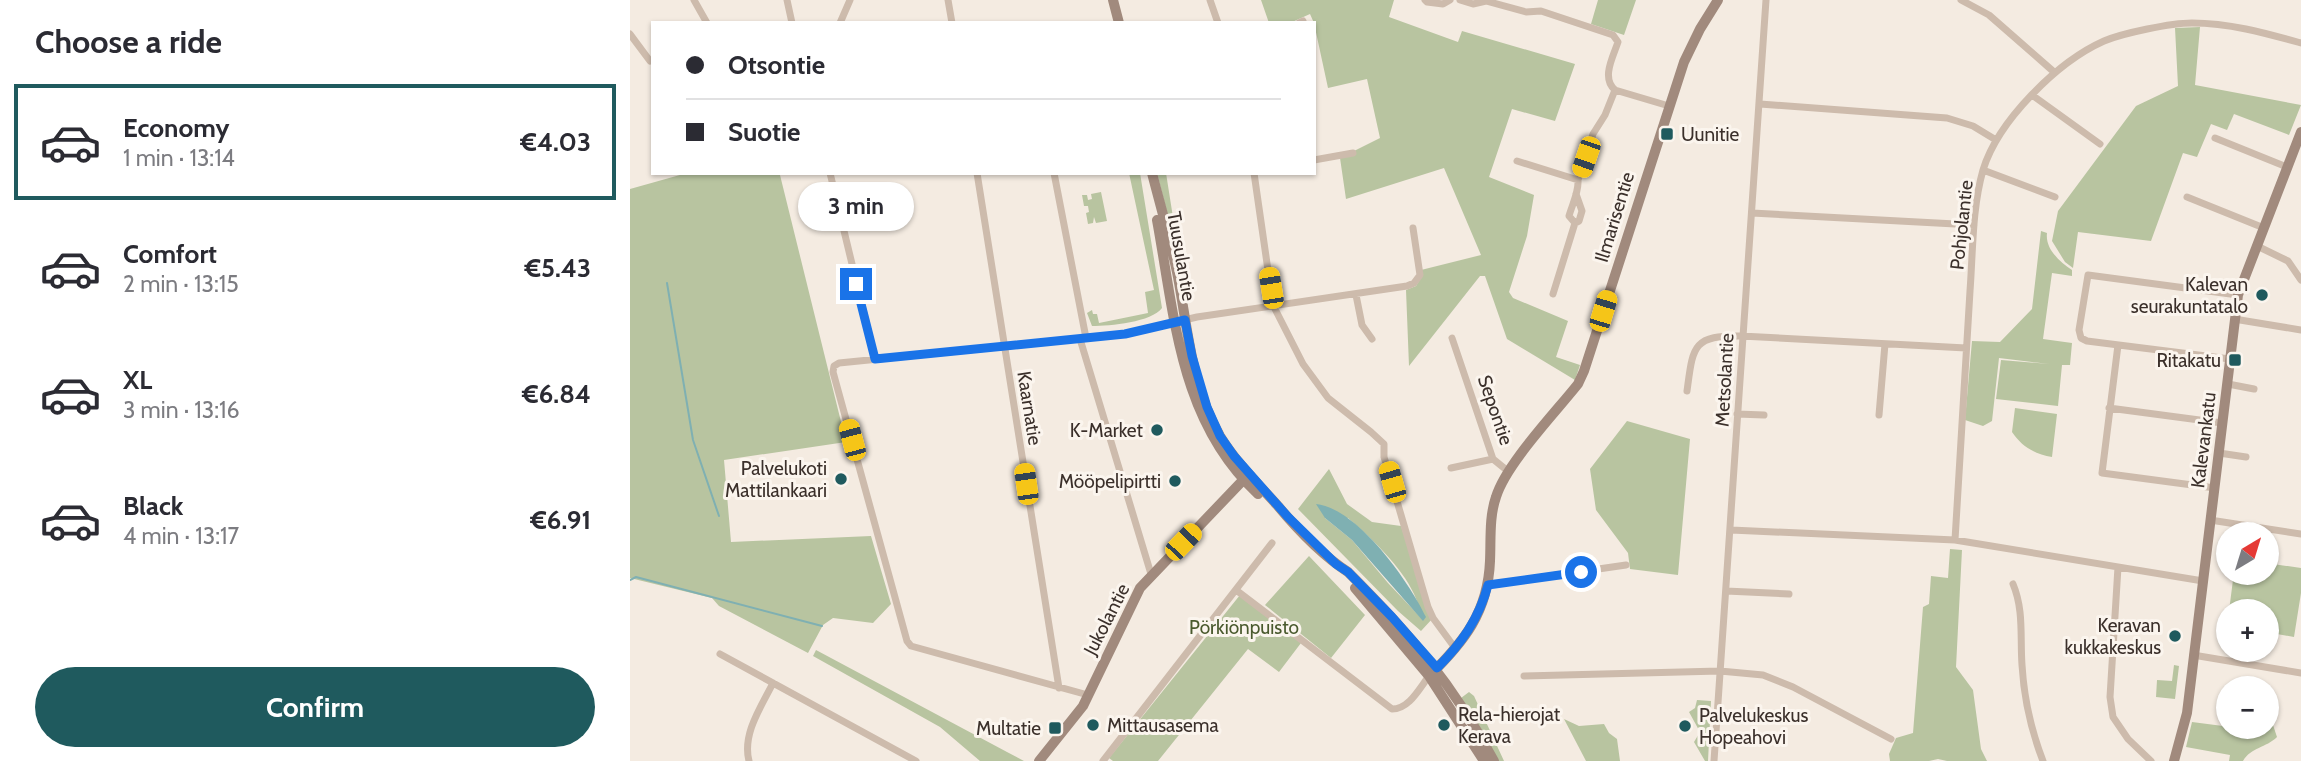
<!DOCTYPE html>
<meta charset="utf-8">
<style>
body{margin:0;font-family:Cabin,sans-serif;background:#f2f2f3;color:#2b2b33;height:100vh;display:flex;flex-direction:column;font-size:26px;white-space:nowrap}
*{box-sizing:border-box;margin:0}
p{font-size:23px;color:#7c7c81}
.icon{flex:none;width:38px;height:38px;fill:none;stroke:currentColor;stroke-width:2;stroke-linecap:round;stroke-linejoin:round}
.map{position:relative;flex:1;overflow:hidden}
.side{display:flex;flex-direction:column;background:#fff;width:630px}
.side>*{flex:none}
.hud{position:absolute;left:21px;top:21px;width:665px;height:154px;border-radius:0px;box-shadow:0 2px 5px #0004;display:grid;align-content:center;height:154px;padding:0 35px;background:#fff}
.needle{width:46px;rotate:38deg}
.fabs{position:absolute;left:1586px;top:522px;display:grid;gap:14px}
.fabs a{display:grid;place-items:center;width:63px;height:63px;border-radius:50%;background:#fff;box-shadow:0 2px 5px #0004;font-size:35px}
.end{position:absolute;width:32px;height:32px;margin:-16px;border:9px solid #1a73e8;background:#fff;box-shadow:0 0 0 4px #fff}
.from{border-radius:50%}
.bubble{position:absolute;height:49px;border-radius:24px;background:#fff;box-shadow:0 2px 5px #0004;font-size:23px;font-weight:700;line-height:49px;text-align:center}
.car{position:absolute;width:21px;height:42px;margin:-21px -10px;border-radius:9px;box-shadow:0 0 5px 2px #0007;background:linear-gradient(#f5c518 24%,#345 0 40%,#f5c518 0 76%,#345 0 86%,#f5c518 0)}
.hud b{display:flex;align-items:center;gap:24px;height:66px;font-size:26px}
.hud b+b{border-top:2px solid #e1e1e2}
.hud i{width:18px;height:18px;background:#2b2b33}
ul{padding:0;list-style:none}
li{display:flex;align-items:center;gap:21px;height:116px;margin:0 14px 10px;padding:0 21px;border:4px solid transparent;border-radius:0px}
li div{flex:1}
li b{display:block;font-size:26px}
li em{font-style:normal;font-weight:700}
li.selected{border-color:#1f5a5e}
li>.icon{width:63px;height:63px;stroke-width:1.5}
h2{padding:0 35px;font-size:32px;line-height:84px}
.cta{display:flex;gap:14px;margin-top:auto;padding:14px 35px}
.cta a{flex:1;height:80px;border-radius:42px;background:#1f5a5e;color:#fff;font-size:28px;font-weight:700;line-height:80px;text-align:center}
main{display:flex;flex:1;min-height:0}
.map>svg:first-child{display:block}
.green{fill:#b8c4a0;fill-rule:evenodd}
.water{fill:#7fb0b2}
.lines{fill:none;stroke-linecap:round;stroke-linejoin:round}
.stream{stroke:#7fb0b2;stroke-width:2}
.street{stroke:#cdbbac;stroke-width:7}
.secondary{stroke:#a18a7d;stroke-width:10}
.route{stroke:#1a73e8;stroke-width:9}
.poi-dot{fill:#1f5a5e;stroke:#fbf5ee;stroke-width:2.5}
.labels{text-anchor:middle;stroke-width:6;stroke-linejoin:round;paint-order:stroke}
.poi-label{font-size:19px;fill:#3b302b;stroke:#fbf5ee;text-anchor:end}
.street-label{font-size:19px;fill:#3b302b;stroke:#fbf5ee}
.park-label{font-size:19px;fill:#4a5a2e;stroke:#fbf5ee}
</style>
<main>
<section class="side">
<h2>Choose a ride</h2>
<ul>
<li class="selected"><svg class="icon" aria-label="car" viewBox="0 0 24 24"><path d="M5 17H2v-5l4-1 3-4h7l3 4 3 1v5h-3M9 17h6M6 11h13"/><circle cx="7" cy="17" r="2"/><circle cx="17" cy="17" r="2"/></svg><div><b>Economy</b><p>1 min · 13:14</p></div><em>€4.03</em></li>
<li><svg class="icon" aria-label="car" viewBox="0 0 24 24"><path d="M5 17H2v-5l4-1 3-4h7l3 4 3 1v5h-3M9 17h6M6 11h13"/><circle cx="7" cy="17" r="2"/><circle cx="17" cy="17" r="2"/></svg><div><b>Comfort</b><p>2 min · 13:15</p></div><em>€5.43</em></li>
<li><svg class="icon" aria-label="car" viewBox="0 0 24 24"><path d="M5 17H2v-5l4-1 3-4h7l3 4 3 1v5h-3M9 17h6M6 11h13"/><circle cx="7" cy="17" r="2"/><circle cx="17" cy="17" r="2"/></svg><div><b>XL</b><p>3 min · 13:16</p></div><em>€6.84</em></li>
<li><svg class="icon" aria-label="car" viewBox="0 0 24 24"><path d="M5 17H2v-5l4-1 3-4h7l3 4 3 1v5h-3M9 17h6M6 11h13"/><circle cx="7" cy="17" r="2"/><circle cx="17" cy="17" r="2"/></svg><div><b>Black</b><p>4 min · 13:17</p></div><em>€6.91</em></li>
</ul>
<div class="cta"><a>Confirm</a></div>
</section>
<div class="map">
<svg width="1671" height="761" viewBox="0 0 1671 761">
<rect width="100%" height="100%" fill="#f4ebe1"/>
<!-- green -->
<path class="green" d="M631,0H764L759,17L828,42L832,31L945,64L925,121L882,109L859,177L904,195L897,236L879,292L883,298L938,321L926,357L950,365L945,380L877,339L855,276H850L779,366L776,290L786,286L792,276L791,270L851,255L814,168L716,199L710,158L750,138L737,79L698,88L684,23L680,14L660,23H639Z
M968,0H1006L994,35L961,24Z
M1570,27L1565,85L1671,105L1659,135L1604,114L1597,130L1581,124L1567,157L1553,153L1521,241L1448,232L1443,268L1435,262L1422,241L1428,211L1506,106L1548,86L1545,28Z
M57,173H156L150,175L216,442L94,460L101,542L241,536L261,604L243,623L203,618L193,625L178,653L89,606L82,598L0,578V189Z
M499,173H510L532,308C522,322 480,326 462,326L457,313L462,310L463,314H467L469,323L518,313L515,292L524,290Z
M527,173H536L551,268Z
M471,192L477,221L466,223L464,217L463,223L458,224L456,213L459,212L458,206H454L452,195H457L458,200L462,199L461,194Z
M1411,231L1417,233C1415,249 1430,262 1442,270V276L1422,273L1413,339L1442,343L1440,365H1432L1428,406L1366,399L1371,360L1419,364L1369,358L1362,421L1353,426L1335,420L1342,341L1370,342L1402,309Z
M1385,408L1427,414L1422,457C1405,454 1392,447 1382,432Z
M997,421L1060,439L1048,575L1000,569L998,553L966,510L960,469Z
M699,469L717,504L742,522L771,526L803,618L791,631L768,611L668,509ZM695,518H718C740,537 772,567 784,594C788,602 790,612 793,620L758,583L722,540Z
M1320,549L1332,550L1326,667L1343,690L1351,749L1357,761H1317L1308,759L1299,761H1260L1259,754L1266,738L1283,733L1293,607L1299,604L1301,576L1318,578Z
M679,556L735,615L701,658L635,605Z
M1636,563L1671,568V593L1664,637L1636,632V611H1599L1604,572H1636Z
M610,595L671,643L649,672L618,649L528,761H483L479,758Z
M186,650L377,752L394,761H350L310,727L183,656Z
M1544,665L1549,666L1545,699L1526,697L1527,680L1542,681Z
M839,692L844,696L874,761H868L831,698Z
M1067,700L1081,701L1078,761H1075L1064,742L1070,732L1059,712L1065,708Z
M934,719L949,726L974,724L979,733L987,739L990,761H956Z
M1636,720L1642,722L1647,737C1636,748 1621,747 1613,761H1599L1600,755L1556,747L1562,722L1616,729L1620,726H1636Z"/>
<!-- water -->
<path class="water" d="M686,504C727,508 779,581 796,617L793,621L722,540L695,518Z"/>
<g class="lines">
<!-- stream -->
<path class="stream" d="M37,283L63,440L89,516
M0,580L6,577L192,626"/>
<!-- street -->
<path class="street" d="M64,0L77,23
M157,0L162,23
M318,0L322,23
M580,0L588,23
M795,0L797,2L813,4L820,0
M830,0L843,4L856,1
M1331,0L1359,15L1424,72
M856,1L896,12L911,11L983,35L988,42C983,57 971,78 985,90L1039,106
M210,23L220,0
M669,23L673,21
M0,34L20,61
M1402,95L1470,144
M1130,104L1317,118L1343,126L1366,140
M1585,138L1657,167
M684,160L723,153
M887,161L948,180
M1353,170L1425,197
M200,173L245,359
M347,173L429,688
M424,173L456,338
M624,173L643,305L673,364L698,398L741,432L754,444V457L798,607L803,618L825,648
M946,194L952,211L949,221L945,223L939,216C942,205 949,192 948,180L963,134L975,115L985,90
M1557,197L1634,228
M1122,213L1344,225
M1627,246L1658,261L1671,280
M923,294L945,223
M726,295L732,325L742,339
M1604,319L1671,330
M822,338L863,459L879,472
M450,339L521,574
M1488,345L1472,473L1585,488
M1600,359L1457,341L1451,338L1449,330L1458,275L1608,295
M1598,384L1624,389
M1057,391C1063,347 1062,335 1111,336L1336,348
M1479,408L1592,423
M1107,414L1134,415
M1249,415L1255,344
M1589,453L1616,457
M821,468L863,459
M1580,520L1671,534
M1101,530L1325,540L1573,581
M1325,540C1330,457 1335,374 1340,291C1343,251 1342,209 1353,170C1368,121 1427,62 1474,41C1493,33 1541,23 1562,23C1600,23 1635,33 1671,43
M1488,567L1480,697L1483,717L1498,739L1521,761
M1383,584C1394,610 1390,637 1392,665C1394,699 1401,730 1413,761
M858,585L996,565
M606,590L762,709C779,709 789,689 799,676
M1096,591L1159,594
M90,654L286,761
M1563,655L1671,673
M894,676L1090,671L1133,675L1163,687L1261,739
M458,695L281,646L277,641L203,372L204,366L209,363L496,334L567,317L777,286L784,283L790,275L783,228
M119,761C112,734 131,707 143,683
M473,761L642,543
M1084,761L1136,0"/>
<!-- secondary -->
<path class="secondary" d="M483,0L489,23
M522,173C531,208 541,242 548,277C558,331 562,388 590,436C606,462 628,484 648,506C668,530 692,555 718,572C779,633 823,684 864,761
M527,220C545,318 550,422 628,494
M725,588L799,676L854,761
M799,676C834,642 858,612 860,561C861,540 859,517 866,497C876,464 925,413 948,384L954,371L1054,62L1070,29L1088,0
M409,761L453,706L510,588L617,476
M1544,761L1557,713L1608,295L1671,132"/>
</g>
<g class="lines">
<!-- route -->
<path class="route" d="M226,284L245,359L495,334L555,320L562,356L577,407L590,436L604,456L658,517L706,564L718,572L762,617L807,668C831,644 849,619 858,585L951,572"/>
</g>
<!-- markers -->
<g class="poi-dot">
<rect x="1030" y="127" width="14" height="14" rx="3.5"/>
<circle cx="1632" cy="295" r="7"/>
<rect x="1598" y="353" width="14" height="14" rx="3.5"/>
<circle cx="527" cy="430" r="7"/>
<circle cx="211" cy="479" r="7"/>
<circle cx="545" cy="481" r="7"/>
<circle cx="1545" cy="636" r="7"/>
<circle cx="463" cy="725" r="7"/>
<circle cx="814" cy="725" r="7"/>
<circle cx="1055" cy="726" r="7"/>
<rect x="418" y="721" width="14" height="14" rx="3.5"/>
</g>
<g class="labels">
<!-- poi labels -->
<g class="poi-label">
<text x="1051" y="141" text-anchor="start">Uunitie</text>
<text x="1618" y="291">Kalevan<tspan x="1618" dy="22">seurakuntatalo</tspan></text>
<text x="1591" y="367">Ritakatu</text>
<text x="513" y="437">K-Market</text>
<text x="197" y="475">Palvelukoti<tspan x="197" dy="22">Mattilankaari</tspan></text>
<text x="531" y="488">Mööpelipirtti</text>
<text x="1531" y="632">Keravan<tspan x="1531" dy="22">kukkakeskus</tspan></text>
<text x="828" y="721" text-anchor="start">Rela-hierojat<tspan x="828" dy="22">Kerava</tspan></text>
<text x="1069" y="722" text-anchor="start">Palvelukeskus<tspan x="1069" dy="22">Hopeahovi</tspan></text>
<text x="477" y="732" text-anchor="start">Mittausasema</text>
<text x="411" y="735">Multatie</text>
</g>
<!-- street labels -->
<g class="street-label">
<text transform="translate(984 217) rotate(-73)" y="7">Ilmarisentie</text>
<text transform="translate(1331 225) rotate(-84)" y="7">Pohjolantie</text>
<text transform="translate(552 256) rotate(80)" y="7">Tuusulantie</text>
<text transform="translate(1094 380) rotate(-87)" y="7">Metsolantie</text>
<text transform="translate(400 408) rotate(81)" y="7">Kaarnatie</text>
<text transform="translate(866 410) rotate(71)" y="7">Sepontie</text>
<text transform="translate(1573 440) rotate(-83)" y="7">Kalevankatu</text>
<text transform="translate(476 619) rotate(-63)" y="7">Jukolantie</text>
</g>
<!-- park labels -->
<g class="park-label">
<text x="614" y="634">Pörkiönpuisto</text>
</g>
</g>
</svg>
<div class="fabs">
<a><svg class="needle" viewBox="-14 -14 28 28"><path d="M0-13l5 13h-10z" fill="#e53935"/><path d="M0 13l5-13h-10z" fill="#7c7c81"/></svg></a>
<a>+</a>
<a>−</a>
</div>
<i class="end from" style="left:951px;top:572px"></i>
<i class="end" style="left:226px;top:284px"></i>
<div class="bubble" style="left:168px;top:182px;width:116px">3 min</div>
<i class="car" style="left:956px;top:157px;rotate:199deg"></i>
<i class="car" style="left:641px;top:288px;rotate:351deg"></i>
<i class="car" style="left:973px;top:311px;rotate:17deg"></i>
<i class="car" style="left:222px;top:440px;rotate:345deg"></i>
<i class="car" style="left:762px;top:482px;rotate:344deg"></i>
<i class="car" style="left:396px;top:484px;rotate:352deg"></i>
<i class="car" style="left:553px;top:542px;rotate:44deg"></i>
<div class="hud">
<b><i class="from"></i>Otsontie</b>
<b><i></i>Suotie</b>
</div>
</div>
</main>
